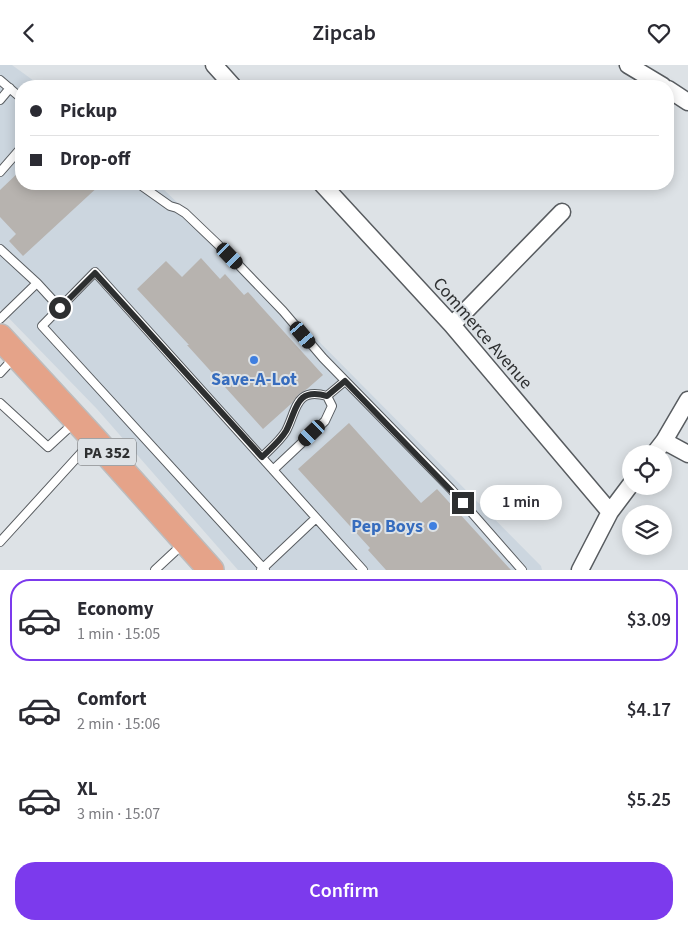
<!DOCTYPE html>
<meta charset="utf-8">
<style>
body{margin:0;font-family:"Source Sans 3",sans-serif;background:#f2f2f3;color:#2b2b33;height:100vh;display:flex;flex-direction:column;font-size:19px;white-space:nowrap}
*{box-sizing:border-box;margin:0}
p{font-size:16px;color:#7c7c81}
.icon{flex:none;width:28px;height:28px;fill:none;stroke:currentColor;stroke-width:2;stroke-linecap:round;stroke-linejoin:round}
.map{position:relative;height:505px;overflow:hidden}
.panel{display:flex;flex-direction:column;background:#fff;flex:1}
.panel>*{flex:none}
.hud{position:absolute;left:15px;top:15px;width:659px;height:110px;border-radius:20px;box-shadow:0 2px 12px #0003;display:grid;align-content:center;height:110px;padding:0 15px;background:#fff}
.buttons{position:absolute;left:622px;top:380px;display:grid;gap:10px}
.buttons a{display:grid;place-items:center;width:50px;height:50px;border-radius:50%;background:#fff;box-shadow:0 2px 12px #0003;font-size:25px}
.end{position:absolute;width:22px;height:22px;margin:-11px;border:6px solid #2d2f30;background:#fff;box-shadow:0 0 0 2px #fff}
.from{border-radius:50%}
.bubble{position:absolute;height:35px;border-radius:18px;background:#fff;box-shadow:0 2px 12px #0003;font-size:16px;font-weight:600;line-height:35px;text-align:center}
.car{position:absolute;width:15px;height:30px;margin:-15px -8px;border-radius:6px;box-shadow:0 0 4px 1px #0007;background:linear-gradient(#222 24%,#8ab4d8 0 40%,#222 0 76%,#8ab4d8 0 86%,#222 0)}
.hud b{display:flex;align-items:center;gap:18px;height:48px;font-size:19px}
.hud b+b{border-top:1px solid #e1e1e2}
.hud i{width:12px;height:12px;background:#2b2b33}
ul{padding:9px 0 0;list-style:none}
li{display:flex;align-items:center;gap:15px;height:82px;margin:0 10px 8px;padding:0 5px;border:2px solid transparent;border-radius:20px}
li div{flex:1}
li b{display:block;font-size:19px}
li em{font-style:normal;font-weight:600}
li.current{border-color:#7c3aed}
li>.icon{width:45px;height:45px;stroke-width:1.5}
.cta{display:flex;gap:10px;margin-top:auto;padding:10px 15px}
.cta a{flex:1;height:58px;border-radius:20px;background:#7c3aed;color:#fff;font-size:20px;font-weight:600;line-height:58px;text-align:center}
header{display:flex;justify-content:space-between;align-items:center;height:65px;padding:0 15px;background:#fff;font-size:22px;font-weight:600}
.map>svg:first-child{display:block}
.built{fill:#ccd6df}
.building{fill:#b7b3af}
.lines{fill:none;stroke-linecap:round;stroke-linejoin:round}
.lane-casing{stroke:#585c60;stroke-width:10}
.street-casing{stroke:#585c60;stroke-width:19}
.primary-casing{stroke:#bcbcbd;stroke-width:28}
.lane{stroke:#fff;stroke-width:8}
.street{stroke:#fff;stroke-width:16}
.primary{stroke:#e5a389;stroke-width:25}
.route{stroke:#2d2f30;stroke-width:6}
.shop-dot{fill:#3f7fe0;stroke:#dde2e6;stroke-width:2}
.labels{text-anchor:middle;stroke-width:4;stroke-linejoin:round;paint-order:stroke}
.shield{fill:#dde2e6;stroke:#626567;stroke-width:1}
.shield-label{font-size:16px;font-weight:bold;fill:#2d2f30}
.street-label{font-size:18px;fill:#2d2f30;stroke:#dde2e6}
.shop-label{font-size:18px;font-weight:bold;fill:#366cbe;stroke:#dde2e6}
</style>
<header><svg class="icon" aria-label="back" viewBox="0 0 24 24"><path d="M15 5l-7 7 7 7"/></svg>Zipcab<svg class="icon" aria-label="heart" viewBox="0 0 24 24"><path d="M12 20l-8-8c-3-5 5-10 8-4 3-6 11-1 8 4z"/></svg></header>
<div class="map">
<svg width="688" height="505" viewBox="0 0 688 505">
<rect width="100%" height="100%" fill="#dde2e6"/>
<!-- built -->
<path class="built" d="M0,0H12L41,21H21V119H158L267,224L541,501L542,505H238L97,344L0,244Z"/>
<!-- building -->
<path class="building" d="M21,105V119H101L23,191L9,176L16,169L0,152V125Z
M201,193L220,214L225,209L244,230L248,227L323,310L307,324L299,329L292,338L263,364L187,280H189L137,224L166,196L182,212Z
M349,358L421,438L437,424L511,505H386L368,485L370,483L298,404Z"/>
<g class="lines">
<defs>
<path id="lane" d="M0,15L21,33
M0,35L10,23
M0,107L21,83
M139,119L170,141L177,143L185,148L230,191L283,246L323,293L451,424L522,505
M0,184L37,218L0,254
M37,218L60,243
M0,308L14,293
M327,331L345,316
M0,338L48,382L74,358
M262,392C270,384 280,376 286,366C297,345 295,322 327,331L332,341L325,356L273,405
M0,477L91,377
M155,505L184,478
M261,505L316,453
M265,505L42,261L95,207L363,505"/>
<path id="street" d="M214,0L233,21
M628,0L663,21
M668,24L688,37
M322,119L452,260L610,447
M452,260L562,147
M664,376L688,389
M654,389L664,376L688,335
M580,505L610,447L631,419"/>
<path id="primary" d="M0,272L94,374L211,505"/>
</defs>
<!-- lane casing -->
<use href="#lane" class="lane-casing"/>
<!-- street casing -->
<use href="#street" class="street-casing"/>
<!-- primary casing -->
<use href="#primary" class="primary-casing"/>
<!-- lane -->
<use href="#lane" class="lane"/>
<!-- street -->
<use href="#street" class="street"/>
<!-- primary -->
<use href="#primary" class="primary"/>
</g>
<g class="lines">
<!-- route -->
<path class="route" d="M60,243L95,208L262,392C270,384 280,376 286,366C297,345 295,322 327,331L345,316L463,438"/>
</g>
<!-- markers -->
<g class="shop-dot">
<circle cx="254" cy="295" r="5"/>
<circle cx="433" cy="461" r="5"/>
</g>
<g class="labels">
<!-- shield labels -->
<rect class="shield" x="78" y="373.5" width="58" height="27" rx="4"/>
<g class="shield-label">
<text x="107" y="393">PA 352</text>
</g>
<!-- street labels -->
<g class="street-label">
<text transform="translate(483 268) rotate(49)" y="6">Commerce Avenue</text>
</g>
<!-- shop labels -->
<g class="shop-label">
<text x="254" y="320">Save-A-Lot</text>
<text x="423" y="467" text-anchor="end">Pep Boys</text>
</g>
</g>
</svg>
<div class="buttons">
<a><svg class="icon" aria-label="locate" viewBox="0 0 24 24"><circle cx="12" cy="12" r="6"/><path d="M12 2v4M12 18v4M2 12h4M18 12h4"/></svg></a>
<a><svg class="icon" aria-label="layers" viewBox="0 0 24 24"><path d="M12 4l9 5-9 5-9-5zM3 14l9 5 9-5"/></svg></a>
</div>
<i class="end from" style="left:60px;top:243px"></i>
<i class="end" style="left:463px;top:438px"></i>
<div class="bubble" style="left:480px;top:420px;width:82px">1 min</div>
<i class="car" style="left:230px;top:191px;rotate:136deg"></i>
<i class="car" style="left:303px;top:270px;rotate:140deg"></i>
<i class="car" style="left:312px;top:368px;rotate:226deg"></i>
<div class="hud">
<b><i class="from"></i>Pickup</b>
<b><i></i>Drop-off</b>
</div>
</div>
<section class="panel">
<ul>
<li class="current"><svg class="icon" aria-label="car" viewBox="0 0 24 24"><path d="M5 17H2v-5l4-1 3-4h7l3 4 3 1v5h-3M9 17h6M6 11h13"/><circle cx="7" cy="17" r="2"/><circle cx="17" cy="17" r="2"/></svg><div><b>Economy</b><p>1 min · 15:05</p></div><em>$3.09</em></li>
<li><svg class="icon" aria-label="car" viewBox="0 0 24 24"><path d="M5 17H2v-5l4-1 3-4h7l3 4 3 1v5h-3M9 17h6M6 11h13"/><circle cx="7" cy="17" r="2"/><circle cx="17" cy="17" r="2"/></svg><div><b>Comfort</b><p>2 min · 15:06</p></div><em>$4.17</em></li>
<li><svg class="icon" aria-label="car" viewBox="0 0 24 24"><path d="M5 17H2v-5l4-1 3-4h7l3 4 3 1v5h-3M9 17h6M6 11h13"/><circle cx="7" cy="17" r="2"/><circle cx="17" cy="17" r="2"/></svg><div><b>XL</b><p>3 min · 15:07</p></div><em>$5.25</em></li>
</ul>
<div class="cta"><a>Confirm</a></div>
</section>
